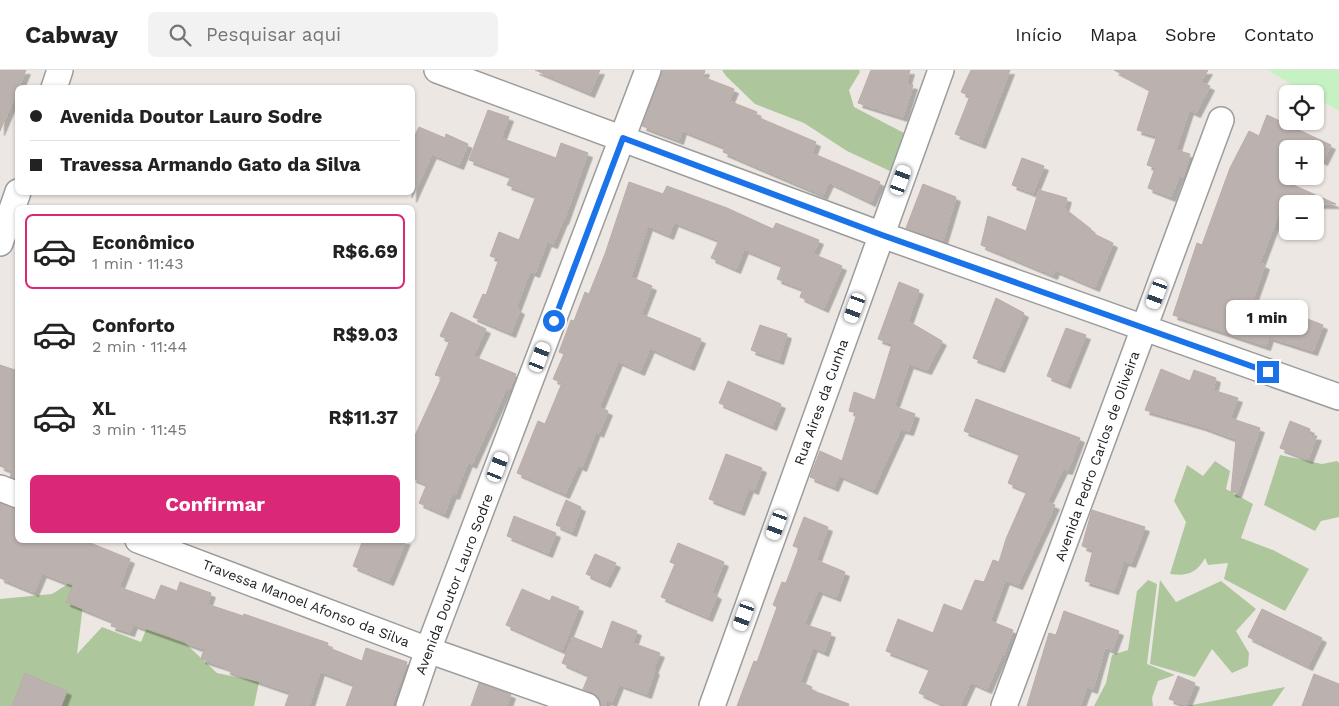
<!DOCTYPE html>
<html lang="pt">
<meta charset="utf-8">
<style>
body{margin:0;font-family:"Work Sans",sans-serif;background:#f2f2f2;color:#222;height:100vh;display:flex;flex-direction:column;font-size:19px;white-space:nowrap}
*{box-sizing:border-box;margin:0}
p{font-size:16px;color:#767676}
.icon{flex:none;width:28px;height:28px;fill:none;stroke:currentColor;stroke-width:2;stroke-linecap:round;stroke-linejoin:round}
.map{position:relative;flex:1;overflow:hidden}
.details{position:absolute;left:15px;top:135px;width:400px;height:338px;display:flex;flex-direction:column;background:#fff;border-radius:8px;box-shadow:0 1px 4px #0004}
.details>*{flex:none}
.hud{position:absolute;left:15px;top:15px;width:400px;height:110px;border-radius:8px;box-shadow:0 1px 4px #0004;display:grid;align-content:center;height:110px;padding:0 15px;background:#fff}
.fabs{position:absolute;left:1279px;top:15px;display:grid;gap:10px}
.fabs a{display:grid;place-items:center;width:45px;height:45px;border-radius:8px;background:#fff;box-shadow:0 1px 4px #0004;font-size:25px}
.end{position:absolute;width:22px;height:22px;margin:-11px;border:6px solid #1a73e8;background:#fff;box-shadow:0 0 0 2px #fff}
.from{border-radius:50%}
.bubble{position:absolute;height:35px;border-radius:8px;background:#fff;box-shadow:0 1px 4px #0004;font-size:16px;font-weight:700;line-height:35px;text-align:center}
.car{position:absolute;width:15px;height:30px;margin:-15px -8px;border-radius:6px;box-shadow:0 0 4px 1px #0007;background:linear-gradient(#fff 24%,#345 0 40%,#fff 0 76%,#345 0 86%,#fff 0)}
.hud b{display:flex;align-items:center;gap:18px;height:48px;font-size:19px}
.hud b+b{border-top:1px solid #e0e0e0}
.hud i{width:12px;height:12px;background:#222}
ul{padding:9px 0 0;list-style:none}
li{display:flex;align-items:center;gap:15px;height:75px;margin:0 10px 8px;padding:0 5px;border:2px solid transparent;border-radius:8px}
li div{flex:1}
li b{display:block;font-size:19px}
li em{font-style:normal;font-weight:700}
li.current{border-color:#db2777}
li>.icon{width:45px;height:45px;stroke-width:1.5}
.cta{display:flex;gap:10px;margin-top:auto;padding:10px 15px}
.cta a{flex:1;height:58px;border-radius:8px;background:#db2777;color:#fff;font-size:20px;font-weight:700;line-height:58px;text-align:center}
header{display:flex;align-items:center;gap:30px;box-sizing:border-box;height:70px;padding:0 25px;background:#fff;border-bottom:1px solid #e0e0e0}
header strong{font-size:24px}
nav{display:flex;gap:28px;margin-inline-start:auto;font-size:18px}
.search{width:350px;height:45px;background:#f2f2f2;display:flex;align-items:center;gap:12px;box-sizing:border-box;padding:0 18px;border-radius:8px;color:#767676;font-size:19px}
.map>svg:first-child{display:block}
.forest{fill:#aec69c}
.park{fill:#c6f2c3}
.building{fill:#bbb2af;stroke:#bbada6;filter:url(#shadow)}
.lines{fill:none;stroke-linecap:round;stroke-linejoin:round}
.minor-casing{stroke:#9c9c9c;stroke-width:28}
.minor{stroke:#fff;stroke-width:25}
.route{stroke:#1a73e8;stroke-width:6}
.labels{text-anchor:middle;stroke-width:5;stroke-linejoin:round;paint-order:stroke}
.street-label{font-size:14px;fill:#1b1b1b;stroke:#fff}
</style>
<header>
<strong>Cabway</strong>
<div class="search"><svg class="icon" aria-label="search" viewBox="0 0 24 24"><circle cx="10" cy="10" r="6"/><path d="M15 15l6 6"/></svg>Pesquisar aqui</div>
<nav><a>Início</a><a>Mapa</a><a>Sobre</a><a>Contato</a></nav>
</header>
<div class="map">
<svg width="1339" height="636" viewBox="0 0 1339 636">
<defs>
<filter id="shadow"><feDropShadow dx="4.5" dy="4.5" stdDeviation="0" flood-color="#0004"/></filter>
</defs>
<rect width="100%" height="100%" fill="#ece7e2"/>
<!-- forest -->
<path class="forest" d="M722,0H859L860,2L849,20L854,37L906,64L892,102L847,81L804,53L755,34L726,6Z
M1280,385L1322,394L1337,391L1339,393V447L1321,451L1315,461L1264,435Z
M1215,391L1230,401L1226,419L1253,434L1241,468L1273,480L1309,499L1285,541L1224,509L1228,493L1208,495L1205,488C1196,504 1187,506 1170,504L1186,452L1174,431L1187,395L1203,406Z
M87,502L77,584L102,557L141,572L153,543L217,603L259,612L254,636H0V529L52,524Z
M1148,510L1157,514L1147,594L1175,605L1158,611L1152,628L1153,636H1094L1106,613L1112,585L1128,580L1137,521Z
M1160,510L1176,532L1221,511L1256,539L1236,561L1249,583L1248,596L1232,603L1212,579L1195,607L1150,594Z
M1285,617L1272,636H1187Z"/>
<!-- park -->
<path class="park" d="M1267,0H1339V41L1315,27V24H1309Z"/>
<!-- building -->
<path class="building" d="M0,0H26L0,61Z
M535,0H600L590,23Z
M663,0H705L703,7L734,19L729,31L757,42L755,46L816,72L812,83L880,112L871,132L829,112L823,125L723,82L725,77L682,60L679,70L642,56Z
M871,0H910L906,14L913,15L903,47L858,33Z
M971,0H1010L981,74L955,64L970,26L961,22Z
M1114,0H1208L1201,12L1210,16L1196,43L1189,40L1176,80L1190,84L1183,107L1179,106L1171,127L1148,118L1155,98L1147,95L1157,66L1137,60L1150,19Z
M488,40L509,47L501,68L556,88L561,73L588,83L564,150H563L553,174L547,172L535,203L530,201L516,238L520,240L511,263L473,247L483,224L486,225L499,189L490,186L499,162L519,170L536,126L507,115L511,106L469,90Z
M1267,45L1331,75L1323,91L1315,87V79H1288V99L1282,110L1336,134H1288V140L1281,137L1260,193L1265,195L1253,229L1301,242L1300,246L1323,255L1313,281L1269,267L1266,276L1173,245L1197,173L1202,175L1230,98L1249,61L1259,66Z
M419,57L445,68L446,64L468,74L459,95L432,84L412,128V71Z
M1022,88L1044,96L1033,123L1012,115Z
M629,112L663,124L667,116L727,138L773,159L776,153L819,170L813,184L842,196L824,238L800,227L803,219L777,209L782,195L744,179L736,199L711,188L719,170L674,152L669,165L648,156L631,207L652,216L641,244L701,269L690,296L650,278L640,301L618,291L599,337L608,341L599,363L596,361L582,397L578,395L565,424L517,403L538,351L545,354L562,313L553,309L564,284L559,282L571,250L574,251L585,222L589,224L605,184Z
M923,114L956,127L943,170L906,158Z
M1039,120L1067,128L1064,138L1091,159L1090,162L1113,173L1095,217L1055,200L1053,205L981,175L988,146L1026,161Z
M899,212L919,220L908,251L942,271L927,300L909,294L894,336L915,344L909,361L901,359L873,420L839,405L834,417L810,407L820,381L842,391L857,343L849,341L854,322L875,330L892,274L878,269Z
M996,228L1024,243L1000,298L973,288Z
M451,242L486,259L473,286L516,304L509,320L506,319L472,394L468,392L455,425L452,424L444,444L419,433L427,414L412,408V372L442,307L435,305L450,270L440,266Z
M760,255L787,264L779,290L751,280Z
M1066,258L1086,265L1066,314L1047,306Z
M0,295L18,301V409L10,407L12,401L0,396Z
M1161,299L1190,311L1194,300L1216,308L1213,320L1238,328L1230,348L1260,358L1237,423L1231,422L1236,369L1201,356L1145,340Z
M728,311L781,334L772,356L719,333Z
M976,329L1080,368L1068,400L1063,399L1047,432L1055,435L1018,515L1005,510L990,551L1013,560L1003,586L1002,585L987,619L971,612L960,636H947L919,623L930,598L886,581L898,549L933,563L944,534L962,541L975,510L984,512L993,490L999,492L1006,469L1027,421L1008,413L1020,383L964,361Z
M1290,351L1310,359L1308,365L1317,366L1308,389L1280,378Z
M726,384L762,398L754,420L749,418L740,441L709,429Z
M566,430L581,437L572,462L556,455Z
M0,433L18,439V470H83L130,489L119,517L155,530L161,515L177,521L180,512L211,523L207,534L243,546L244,544L328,573L327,577L362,591L366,578L407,592L391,636H346L354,614L320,601L309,636H285L290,622L226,600V597L201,589L204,579L133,554L130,562L111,556L113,551L66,532L73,515L42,503L34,522L0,508Z
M1092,440L1145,457L1131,493L1124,491L1114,520L1085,511L1093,480L1082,476Z
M514,446L556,463L548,483L507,466Z
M804,447L828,457L816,490L845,502L836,527L818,520L804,554L831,563L824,582L813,577L800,612L812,617L811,620L849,634L848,636H737L754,591L757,592L777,537L773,535L782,512L786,513L799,478L793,476Z
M363,470H406L389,511L353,496Z
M678,473L724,492L712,522L717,525L708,547L661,527L675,494L670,492Z
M595,484L616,493L606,513L586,504Z
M522,519L550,531L552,526L579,537L562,580L506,555Z
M1262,539L1322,568L1308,596L1248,567Z
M1064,541L1119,561L1112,580L1105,577L1093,619L1087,617L1080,636H1027L1049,563L1056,565Z
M612,551L637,561L633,573L660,583L653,600H655L647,624L619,614L612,632L606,630L605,636H601L598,626L583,619L589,605L562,593L573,567L602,579Z
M25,603L67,621L61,636H12Z
M1314,604L1339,614V636H1302Z
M1178,606L1195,613L1186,635L1169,629Z
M479,613L511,624L507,636H471Z"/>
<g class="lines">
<defs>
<path id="minor" d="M437,0L882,165L1339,327
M54,18L60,0
M0,173L18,122
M0,418L18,425
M138,470L428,580L587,636
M409,636L428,580L648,0
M712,636L941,0
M1004,636L1221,50"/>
</defs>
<!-- minor casing -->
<use href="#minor" class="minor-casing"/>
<!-- minor -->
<use href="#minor" class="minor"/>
</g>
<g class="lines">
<!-- route -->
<path class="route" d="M554,251L623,68L882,165L1268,302"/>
</g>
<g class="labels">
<!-- street labels -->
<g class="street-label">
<text transform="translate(821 332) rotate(-70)" y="5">Rua Aires da Cunha</text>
<text transform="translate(1097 386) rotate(-70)" y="5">Avenida Pedro Carlos de Oliveira</text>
<text transform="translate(454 514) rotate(-69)" y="5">Avenida Doutor Lauro Sodre</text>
<text transform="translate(306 533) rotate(21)" y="5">Travessa Manoel Afonso da Silva</text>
</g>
</g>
</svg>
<div class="fabs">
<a><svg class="icon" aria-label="locate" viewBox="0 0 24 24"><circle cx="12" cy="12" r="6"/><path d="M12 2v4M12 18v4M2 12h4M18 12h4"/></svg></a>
<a>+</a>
<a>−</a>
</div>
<i class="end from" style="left:554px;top:251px"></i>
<i class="end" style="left:1268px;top:302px"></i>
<div class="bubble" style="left:1226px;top:230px;width:82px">1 min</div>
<i class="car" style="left:901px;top:110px;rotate:20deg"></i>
<i class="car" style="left:1157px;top:224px;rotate:200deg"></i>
<i class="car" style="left:855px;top:238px;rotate:200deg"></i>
<i class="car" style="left:540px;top:287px;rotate:21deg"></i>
<i class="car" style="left:498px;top:397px;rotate:21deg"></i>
<i class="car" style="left:777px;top:455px;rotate:200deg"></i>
<i class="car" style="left:744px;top:546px;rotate:200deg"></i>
<div class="hud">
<b><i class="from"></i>Avenida Doutor Lauro Sodre</b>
<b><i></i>Travessa Armando Gato da Silva</b>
</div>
<section class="details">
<ul>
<li class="current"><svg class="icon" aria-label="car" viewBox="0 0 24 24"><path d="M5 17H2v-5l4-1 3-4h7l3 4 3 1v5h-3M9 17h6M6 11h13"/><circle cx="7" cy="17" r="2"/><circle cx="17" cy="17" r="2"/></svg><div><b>Econômico</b><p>1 min · 11:43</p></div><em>R$6.69</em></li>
<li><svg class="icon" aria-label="car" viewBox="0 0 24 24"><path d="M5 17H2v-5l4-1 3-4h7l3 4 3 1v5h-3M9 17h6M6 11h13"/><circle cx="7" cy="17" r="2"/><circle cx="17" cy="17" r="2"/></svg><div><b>Conforto</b><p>2 min · 11:44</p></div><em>R$9.03</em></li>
<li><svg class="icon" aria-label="car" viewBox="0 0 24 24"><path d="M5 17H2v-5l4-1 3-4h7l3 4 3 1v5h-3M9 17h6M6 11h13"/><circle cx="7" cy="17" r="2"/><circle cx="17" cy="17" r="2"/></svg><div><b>XL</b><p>3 min · 11:45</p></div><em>R$11.37</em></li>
</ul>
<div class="cta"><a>Confirmar</a></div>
</section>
</div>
